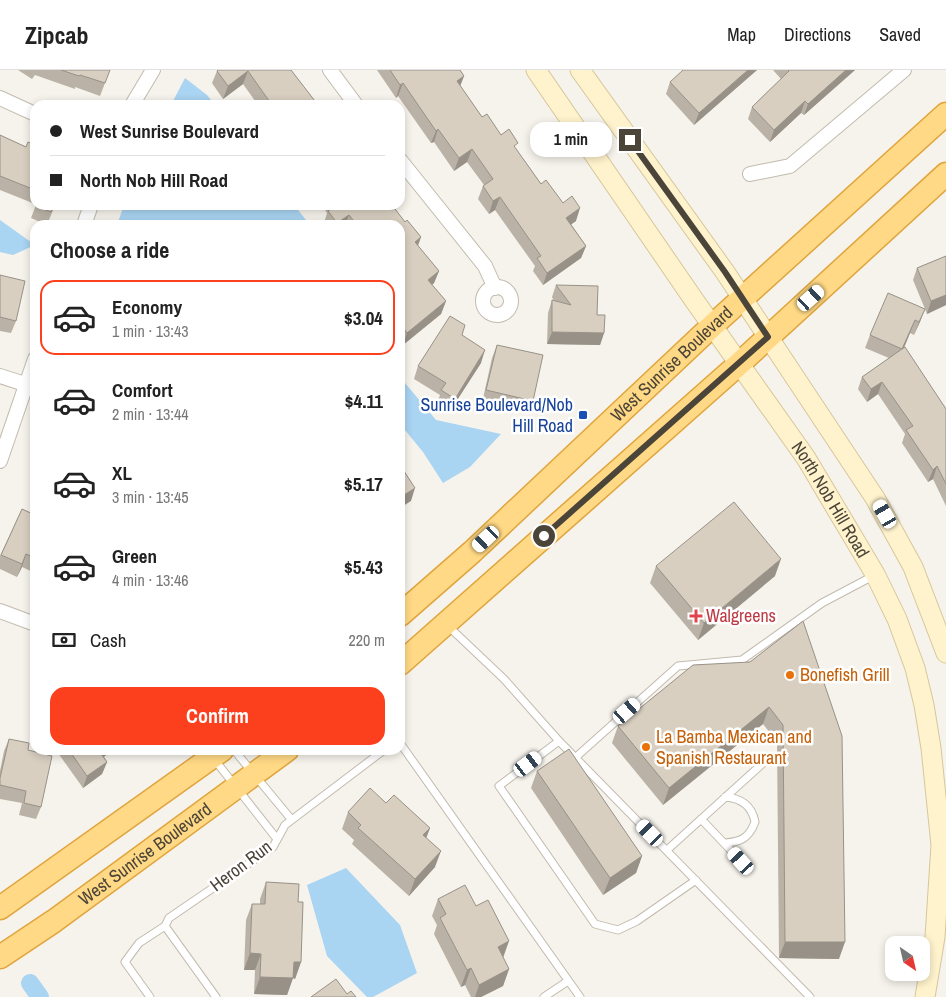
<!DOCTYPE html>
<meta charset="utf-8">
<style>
body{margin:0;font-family:"Archivo Narrow",sans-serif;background:#f6f6f6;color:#222;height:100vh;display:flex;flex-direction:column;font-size:19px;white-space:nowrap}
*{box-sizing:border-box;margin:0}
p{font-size:16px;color:#767676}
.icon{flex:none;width:28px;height:28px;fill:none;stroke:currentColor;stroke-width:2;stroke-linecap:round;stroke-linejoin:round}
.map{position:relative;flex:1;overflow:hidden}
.drawer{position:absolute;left:30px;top:150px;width:375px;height:535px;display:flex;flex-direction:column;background:#fff;border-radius:15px;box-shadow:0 2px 8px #0003}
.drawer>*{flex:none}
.banner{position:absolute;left:30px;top:30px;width:375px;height:110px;border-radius:15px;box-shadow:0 2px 8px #0003;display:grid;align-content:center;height:110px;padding:0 20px;background:#fff}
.needle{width:32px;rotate:146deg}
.fabs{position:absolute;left:885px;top:866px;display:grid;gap:10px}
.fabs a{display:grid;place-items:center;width:45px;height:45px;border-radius:10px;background:#fff;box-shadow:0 2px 8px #0003;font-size:25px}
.end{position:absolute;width:22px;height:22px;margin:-11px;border:6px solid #4b4439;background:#fff;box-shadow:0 0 0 2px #fff}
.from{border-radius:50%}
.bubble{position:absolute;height:35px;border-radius:15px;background:#fff;box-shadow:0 2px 8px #0003;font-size:16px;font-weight:800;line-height:35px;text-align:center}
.car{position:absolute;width:15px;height:30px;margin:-15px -8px;border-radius:6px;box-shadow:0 0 4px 1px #0007;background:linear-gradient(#fff 24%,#345 0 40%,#fff 0 76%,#345 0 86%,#fff 0)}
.banner b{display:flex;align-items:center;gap:18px;height:48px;font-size:19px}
.banner b+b{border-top:1px solid #e0e0e0}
.banner i{width:12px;height:12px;background:#222}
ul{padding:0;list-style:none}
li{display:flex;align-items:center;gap:15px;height:75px;margin:0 10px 8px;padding:0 10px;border:2px solid transparent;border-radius:15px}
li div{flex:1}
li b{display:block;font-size:19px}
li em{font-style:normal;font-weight:800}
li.selected{border-color:#fc3f1d}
li>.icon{width:45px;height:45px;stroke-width:1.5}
h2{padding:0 20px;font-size:22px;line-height:60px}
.pay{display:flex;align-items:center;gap:12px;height:55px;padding:0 20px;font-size:19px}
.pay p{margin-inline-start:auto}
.button{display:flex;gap:10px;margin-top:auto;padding:10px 20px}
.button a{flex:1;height:58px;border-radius:15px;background:#fc3f1d;color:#fff;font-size:20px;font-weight:800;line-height:58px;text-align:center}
header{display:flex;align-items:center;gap:30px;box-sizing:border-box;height:70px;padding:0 25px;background:#fff;border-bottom:1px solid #e0e0e0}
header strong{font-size:24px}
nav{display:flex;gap:28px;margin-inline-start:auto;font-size:18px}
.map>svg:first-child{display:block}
.water{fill:#a9d4f2}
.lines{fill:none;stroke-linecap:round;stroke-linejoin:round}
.canal{stroke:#a9d4f2;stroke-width:18}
.service-casing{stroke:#c2bbae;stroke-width:9}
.minor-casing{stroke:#c2bbae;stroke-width:16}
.secondary-casing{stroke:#d6c79b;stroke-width:21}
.trunk-casing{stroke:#e0a43c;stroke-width:25}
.service{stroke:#fff;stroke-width:7}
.minor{stroke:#fff;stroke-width:14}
.secondary{stroke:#fff3cd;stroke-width:19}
.trunk{stroke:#ffd985;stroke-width:22}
.wall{fill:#bab2a6}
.shaded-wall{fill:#979187}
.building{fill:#d8cfc1;stroke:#979187}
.route{stroke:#4b4439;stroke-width:6}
.transit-dot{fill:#1a4fb4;stroke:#fff;stroke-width:2}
.health-dot{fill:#e0444e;stroke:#fff;stroke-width:2}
.food-dot{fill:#e8710a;stroke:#fff;stroke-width:2}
.labels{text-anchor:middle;stroke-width:5;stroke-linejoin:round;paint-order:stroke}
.street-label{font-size:18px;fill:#4b4439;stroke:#fff}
.transit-label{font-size:18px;fill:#164399;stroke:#fff;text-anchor:end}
.health-label{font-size:18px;fill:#be3a42;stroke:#fff;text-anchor:start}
.food-label{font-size:18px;fill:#c56008;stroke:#fff;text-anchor:start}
</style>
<header>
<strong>Zipcab</strong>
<nav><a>Map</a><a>Directions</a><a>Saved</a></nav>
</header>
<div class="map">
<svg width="946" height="927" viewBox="0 0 946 927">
<rect width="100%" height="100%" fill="#f6f3ec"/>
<!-- water -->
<path class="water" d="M185,8L207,25L215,35H171Z
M124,135H294L310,155H117Z
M0,150L35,175L13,185L0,182Z
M400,307L436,350L501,364L470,397L443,413L423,382L400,354Z
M346,798L400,855L417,903L373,927H367L327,886L307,815Z"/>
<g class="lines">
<!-- canal -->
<path class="canal" d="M30,913L40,927"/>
<defs>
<path id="service" d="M447,555L504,609L559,671L810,927
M559,671L499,716L595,854L618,860L637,851L696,810
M400,673L580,927
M234,680L291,749
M576,687L678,596L742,590L822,533L875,505
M214,689L277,769
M701,749L741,791
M725,773C741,772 749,768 755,752C752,736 741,728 725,727
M667,780L762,694
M165,856L216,927
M150,927L125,892L139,873L165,856L169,848L273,777L285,755L384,680
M544,927L568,911"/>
<path id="minor" d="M330,0L356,35
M0,28L35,44
M132,35L153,0
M400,90L485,196L495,218
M750,104L790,96L904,0
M84,155L91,135
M483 231a14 14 0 1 1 28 0a14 14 0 1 1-28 0Z
M0,306L34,317
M0,391L35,289
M0,541L35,554"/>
<g id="secondary">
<path id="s1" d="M536,0L694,230L806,388L875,504L897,549L915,598L924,635L931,678L941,775L935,867L925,927"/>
<path d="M580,0L725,202L875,428L913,497L946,583"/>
</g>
<g id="trunk">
<path id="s2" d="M400,545L472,482L712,256L946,44"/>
<path d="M400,594L739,294L946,104"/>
<path d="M0,838L222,680"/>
<path id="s3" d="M0,887L54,851L287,680"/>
</g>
</defs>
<!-- service casing -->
<use href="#service" class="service-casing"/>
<!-- minor casing -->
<use href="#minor" class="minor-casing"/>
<!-- secondary casing -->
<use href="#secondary" class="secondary-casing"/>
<!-- trunk casing -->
<use href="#trunk" class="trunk-casing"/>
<!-- service -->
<use href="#service" class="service"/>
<!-- minor -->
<use href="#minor" class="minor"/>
<!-- secondary -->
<use href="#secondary" class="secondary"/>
<!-- trunk -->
<use href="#trunk" class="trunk"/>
</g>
<!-- wall -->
<path class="wall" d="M18,0H110L100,26L75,17V19L35,5L32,9Z
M291,0L318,35H258L243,14L223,29L212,13L217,1Z
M377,0H460L464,6L460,16L482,47L516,79L541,114L576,151L571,154L586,176L581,188L543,215L533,201L535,196L495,140L489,144L478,129L483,116L484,115L467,92L454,101L434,72L431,73L398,26L396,28Z
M757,0L694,55L666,24L670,12Z
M773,0H855L804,45L801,43L770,72L748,49L752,37L781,9Z
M0,65L26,77L35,75V134L0,120Z
M36,135H55L47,155L31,148Z
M322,135H376L380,140L386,135H392L405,152L407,150L421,167L418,176L439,201L434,213L432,215L446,231L441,244L403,275L400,272V155H325L324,153L327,143Z
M946,186V235L927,244L925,239L914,265L910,263L904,278L946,339V436L933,409L928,412L902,373L905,364L878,324L867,332L858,319L862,307L889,288L865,278L870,265L925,239L913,210L917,198Z
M0,205L16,251L11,263L0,261Z
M556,215L597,245L604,263L600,275L547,274L548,243L552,230L554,231L552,227Z
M462,265L481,293L450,341L437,333L440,325L414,309L418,296Z
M497,275L533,331L528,343L482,333L492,288Z
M35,397V411L31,410Z
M22,439L35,445V503L22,497L17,507L0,499V486Z
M656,496L775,506L698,570L650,513Z
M803,551L839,889L779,888L777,672L763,654L663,735L612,673L618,656L750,592Z
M9,669L28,680L41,737L36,749L19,745L22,733L0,729V701L4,681Z
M59,680H113L104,687L107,692L102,704L83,718L58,683Z
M128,680H139L131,685Z
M537,701L642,786L636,803L603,825L531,718Z
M386,733L430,758L426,767L435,797L409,826L352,774L354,770L342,759L348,742Z
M266,812L298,832L301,892L295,909L293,908L287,925L254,924L255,900H244L246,850L252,834H260V829Z
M438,829L503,888L509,899L503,916L481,927H471L465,915L461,917L434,864L437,855L432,846Z"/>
<!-- shaded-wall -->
<path class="shaded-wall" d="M748,0H757L694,55L699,43Z
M846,0H855L804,45L808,34Z
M248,1L243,14L223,29L228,16Z
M464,6L459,19L457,11Z
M403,13L398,26L396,28L400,15Z
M805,31L801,43L770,72L774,60Z
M438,59L434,72L431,73L436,61Z
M472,79L467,92L454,101L459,88Z
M500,127L495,140L489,144L493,131Z
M580,138L576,151L562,161L566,148Z
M349,145L345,155H337V153Z
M421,167L416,180L415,172Z
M586,176L581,188L543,215L547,203Z
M439,201L434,213L423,222L428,210Z
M946,225V235L927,244L931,231Z
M446,231L441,244L403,275L407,263Z
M925,239L920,252L914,265L919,252Z
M915,250L910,263L898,292L902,279Z
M552,262L604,263L600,275L547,274Z
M485,280L481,293L450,341L455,329Z
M882,312L878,324L867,332L871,319Z
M937,396L933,409L928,412L933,400Z
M415,418L411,431L400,438V431L401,427Z
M26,484L22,497L17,507L22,494Z
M781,489L775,506L698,570L704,553Z
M769,637L763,654L663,735L669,718Z
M100,680H113L94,693L99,681Z
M133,680H139L131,685Z
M107,692L102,704L83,718L87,706Z
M430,758L424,774L423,765Z
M441,781L435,797L409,826L415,809Z
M642,786L636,803L603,825L610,808Z
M509,871L503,888L498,877Z
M785,872H845L839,889L779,888Z
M250,883L261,884L255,900H244Z
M294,892H301L295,909L293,908L287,925L254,924L260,907Z
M471,898L465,915L461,917L467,900Z
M509,899L503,916L481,927H475L479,915Z"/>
<!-- building -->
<path class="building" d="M61,0H110L105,13L80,5L79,6Z
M218,0H291L318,35H272L248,1L228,16L217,1Z
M390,0H460L464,6L457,11L482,47L487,44L501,65L509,59L518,73L514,76L541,114L546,110L563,133L572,126L580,138L566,148L586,176L547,203L537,188L541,186L500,127L493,131L483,116L493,109L472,79L459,88L438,59L436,61L403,13L400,15Z
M683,0H748L699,43L670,12Z
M788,0H846L808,34L805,31L774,60L752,37L789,1Z
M0,65L26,77L28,72L35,75V120L0,106Z
M36,135H54L51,142L36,136Z
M336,135H376L380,140L386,135H392L405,152L407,150L421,167L415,172L439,201L428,210L446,231L407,263L400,254V248L405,244L400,237V155H357L349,145L337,153L328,141Z
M946,186V225L931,231L917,198Z
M0,205L25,211L16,251L0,247Z
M556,215L598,216L597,245H605L604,263L552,262V230L571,235Z
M888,223L925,239L919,252L915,250L902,279L905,277L946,339V414L937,396L933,400L906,360L913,356L882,312L871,319L862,307L902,279L870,265Z
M450,246L465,255L462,265L485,280L455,329L441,320L446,313L418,296Z
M497,275L543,285L533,331L486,320Z
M400,395L415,418L401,427L400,425Z
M734,432L781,489L704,553L656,496Z
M22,439L35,445V488L26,484L22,494L1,485Z
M803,551L842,666L845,872H785L783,655L769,637L669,718L618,656L693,595L750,592Z
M9,669L29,673L28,680L52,686L41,737L24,733L26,721L0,715V708Z
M569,679L642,786L610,808L537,701Z
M69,680H100L99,681L107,692L87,706Z
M370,718L386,733L394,725L430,758L423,765L441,781L415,809L358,758L361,755L348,742Z
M266,812L299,814L298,832H303L301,892H294L293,908L260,907L261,884L250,883L252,834H265Z
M465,815L476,836L488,830L509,871L498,877L509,899L479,915L471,898L467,900L440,848L446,844L438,829Z
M336,909L347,924L351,921L356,927H311Z"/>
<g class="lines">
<!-- route -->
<path class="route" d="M544,466L768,267L725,202L630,70"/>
</g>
<!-- markers -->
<rect class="transit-dot" x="578" y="340" width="10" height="10" rx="2.5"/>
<path class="health-dot" d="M693.5 538.5h5v5h5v5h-5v5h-5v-5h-5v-5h5z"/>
<g class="food-dot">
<circle cx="790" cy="605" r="5"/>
<circle cx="646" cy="677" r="5"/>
</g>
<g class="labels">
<!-- street labels -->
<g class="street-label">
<text dy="6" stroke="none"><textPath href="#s2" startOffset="370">West Sunrise Boulevard</textPath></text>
<text dy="6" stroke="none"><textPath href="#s1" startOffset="521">North Nob Hill Road</textPath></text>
<text dy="6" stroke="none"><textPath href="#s3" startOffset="178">West Sunrise Boulevard</textPath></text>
<text transform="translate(241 796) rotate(-37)" y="6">Heron Run</text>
</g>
<!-- transit labels -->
<g class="transit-label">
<text x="573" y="341">Sunrise Boulevard/Nob<tspan x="573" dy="21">Hill Road</tspan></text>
</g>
<!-- health labels -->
<g class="health-label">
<text x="706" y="552">Walgreens</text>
</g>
<!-- food labels -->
<g class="food-label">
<text x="800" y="611">Bonefish Grill</text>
<text x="656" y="673">La Bamba Mexican and<tspan x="656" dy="21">Spanish Restaurant</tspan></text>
</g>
</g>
</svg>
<div class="fabs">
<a><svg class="needle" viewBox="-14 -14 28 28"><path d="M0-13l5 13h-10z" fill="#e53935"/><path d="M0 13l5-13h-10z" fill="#767676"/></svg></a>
</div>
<i class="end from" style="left:544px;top:466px"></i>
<i class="end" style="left:630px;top:70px"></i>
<div class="bubble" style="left:530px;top:52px;width:82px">1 min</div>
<i class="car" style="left:811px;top:228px;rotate:48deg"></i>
<i class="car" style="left:885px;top:444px;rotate:330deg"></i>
<i class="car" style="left:486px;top:469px;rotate:227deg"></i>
<i class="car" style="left:627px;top:641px;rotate:49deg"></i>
<i class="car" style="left:528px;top:694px;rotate:53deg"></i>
<i class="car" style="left:650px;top:763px;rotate:316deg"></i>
<i class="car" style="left:741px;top:791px;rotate:318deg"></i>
<div class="banner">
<b><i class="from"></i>West Sunrise Boulevard</b>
<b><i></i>North Nob Hill Road</b>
</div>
<section class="drawer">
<h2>Choose a ride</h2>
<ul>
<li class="selected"><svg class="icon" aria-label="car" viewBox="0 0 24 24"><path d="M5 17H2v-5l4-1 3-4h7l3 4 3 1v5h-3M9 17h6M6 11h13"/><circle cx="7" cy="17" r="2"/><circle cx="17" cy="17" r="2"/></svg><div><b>Economy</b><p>1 min · 13:43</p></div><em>$3.04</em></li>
<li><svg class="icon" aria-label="car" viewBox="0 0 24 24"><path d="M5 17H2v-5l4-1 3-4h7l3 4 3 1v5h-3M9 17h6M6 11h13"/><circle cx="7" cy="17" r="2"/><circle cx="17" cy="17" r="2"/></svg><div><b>Comfort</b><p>2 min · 13:44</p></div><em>$4.11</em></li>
<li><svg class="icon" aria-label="car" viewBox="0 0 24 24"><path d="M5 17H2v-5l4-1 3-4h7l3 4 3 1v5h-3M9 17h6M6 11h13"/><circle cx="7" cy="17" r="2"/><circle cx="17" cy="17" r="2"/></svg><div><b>XL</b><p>3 min · 13:45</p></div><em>$5.17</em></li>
<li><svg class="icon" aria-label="car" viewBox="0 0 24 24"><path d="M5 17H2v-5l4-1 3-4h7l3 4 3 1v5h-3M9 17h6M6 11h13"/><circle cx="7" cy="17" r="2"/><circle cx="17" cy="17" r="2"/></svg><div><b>Green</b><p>4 min · 13:46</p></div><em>$5.43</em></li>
</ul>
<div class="pay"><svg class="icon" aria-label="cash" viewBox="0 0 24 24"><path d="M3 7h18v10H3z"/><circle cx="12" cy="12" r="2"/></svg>Cash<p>220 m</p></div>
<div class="button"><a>Confirm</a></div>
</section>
</div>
